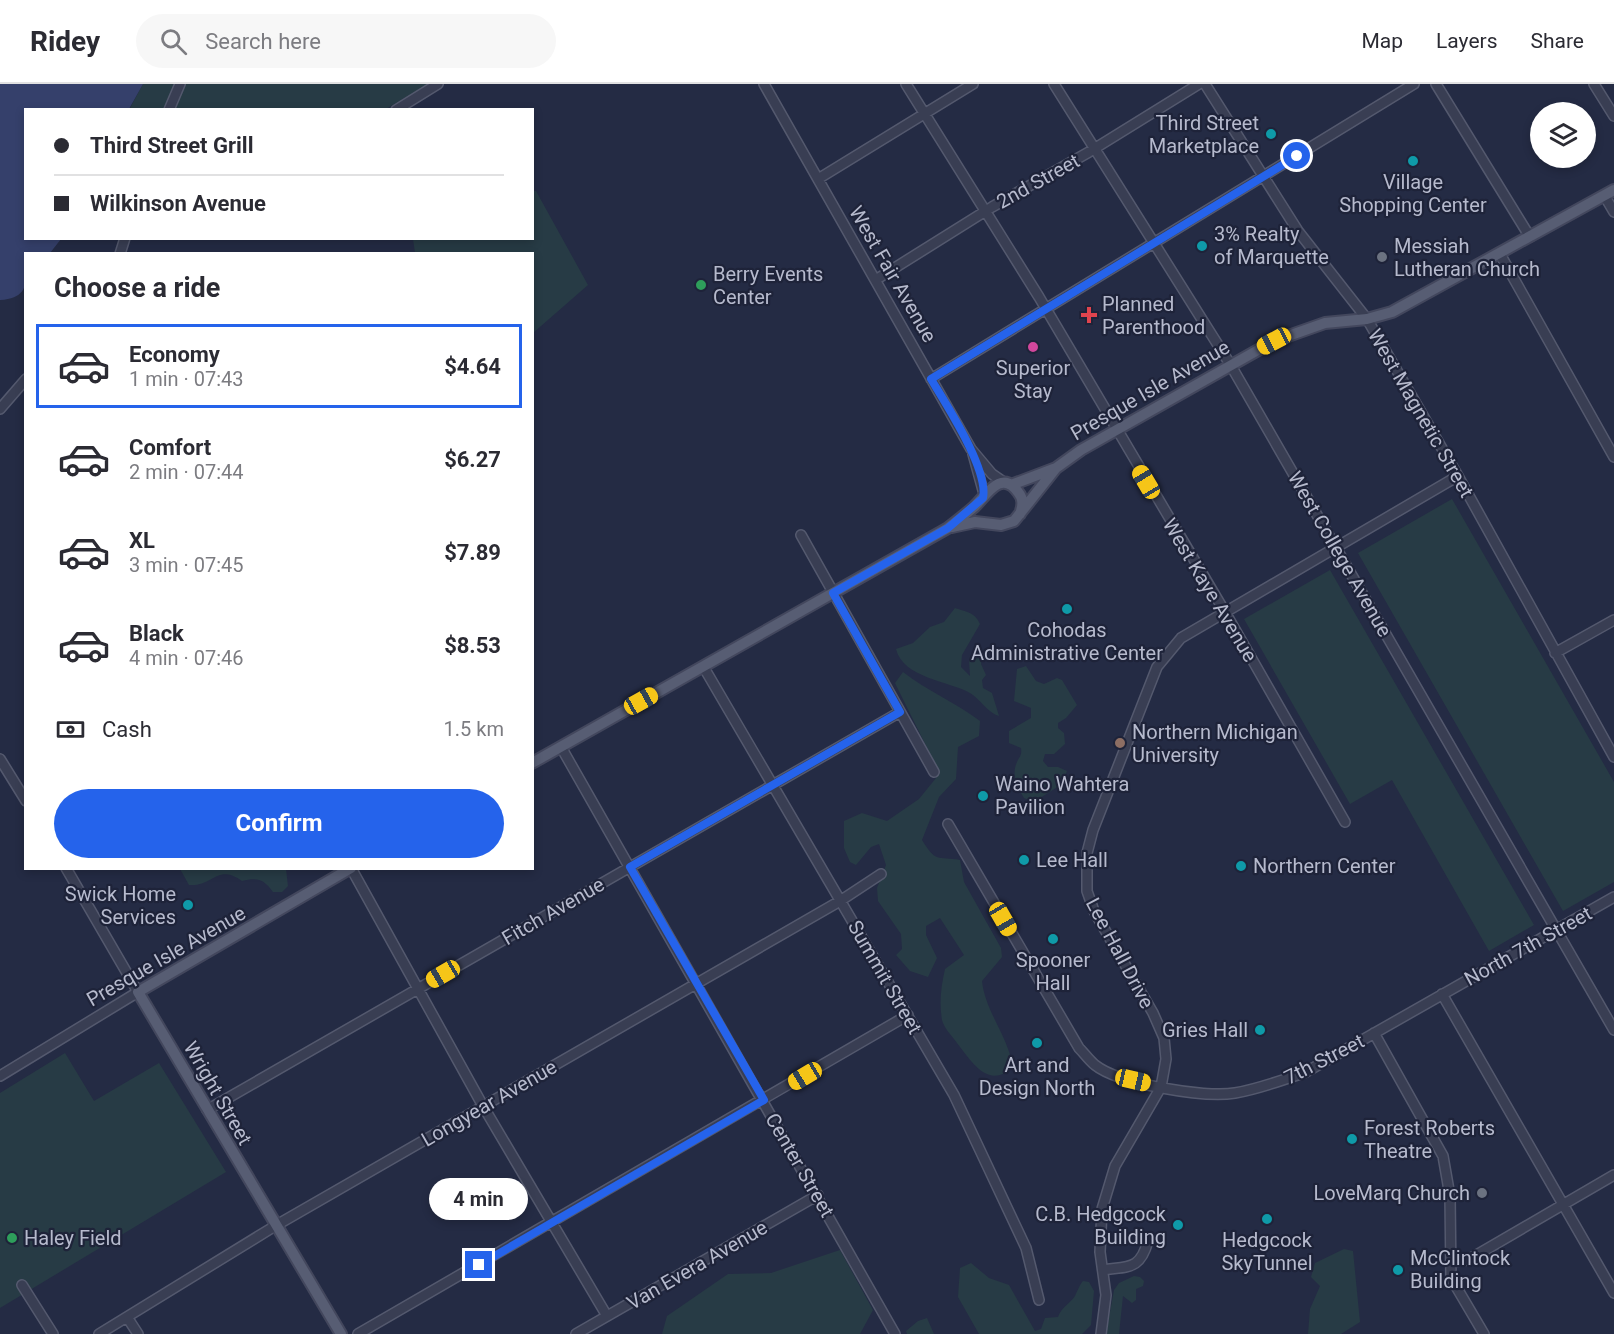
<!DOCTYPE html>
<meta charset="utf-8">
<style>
body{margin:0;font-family:Roboto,sans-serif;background:#f7f7f7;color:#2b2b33;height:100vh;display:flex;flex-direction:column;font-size:22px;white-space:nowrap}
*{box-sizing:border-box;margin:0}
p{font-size:20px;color:#7c7c81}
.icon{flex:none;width:33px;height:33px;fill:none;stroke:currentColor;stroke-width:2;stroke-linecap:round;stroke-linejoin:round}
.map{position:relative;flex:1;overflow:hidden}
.drawer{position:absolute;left:24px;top:168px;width:510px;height:618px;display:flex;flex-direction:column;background:#fff;border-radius:0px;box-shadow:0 3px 9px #0003}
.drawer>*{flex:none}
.guide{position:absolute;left:24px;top:24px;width:510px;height:132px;border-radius:0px;box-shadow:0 3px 9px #0003;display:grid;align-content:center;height:132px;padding:0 30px;background:#fff}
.tools{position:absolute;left:1530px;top:18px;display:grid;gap:12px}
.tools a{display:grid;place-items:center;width:66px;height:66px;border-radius:50%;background:#fff;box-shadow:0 3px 9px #0003;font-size:30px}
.end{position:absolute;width:27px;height:27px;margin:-14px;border:8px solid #2563eb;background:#fff;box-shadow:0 0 0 3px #fff}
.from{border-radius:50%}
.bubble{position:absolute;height:42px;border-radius:21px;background:#fff;box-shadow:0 3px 9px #0003;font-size:20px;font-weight:700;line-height:42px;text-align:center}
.car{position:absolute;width:18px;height:36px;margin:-18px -9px;border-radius:8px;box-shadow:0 0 4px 2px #0007;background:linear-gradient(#f5c518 24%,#345 0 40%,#f5c518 0 76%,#345 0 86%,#f5c518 0)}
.guide b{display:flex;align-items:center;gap:21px;height:57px;font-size:22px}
.guide b+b{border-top:2px solid #e1e1e2}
.guide i{width:15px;height:15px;background:#2b2b33}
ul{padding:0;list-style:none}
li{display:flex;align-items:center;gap:18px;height:84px;margin:0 12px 9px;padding:0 18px;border:3px solid transparent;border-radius:0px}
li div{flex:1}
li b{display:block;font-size:22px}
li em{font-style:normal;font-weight:700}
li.on{border-color:#2563eb}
li>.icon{width:54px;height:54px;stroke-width:1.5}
h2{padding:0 30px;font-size:27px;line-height:72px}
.pay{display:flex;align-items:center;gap:15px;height:66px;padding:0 30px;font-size:22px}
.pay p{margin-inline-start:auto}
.primary-button{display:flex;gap:12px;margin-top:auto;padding:12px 30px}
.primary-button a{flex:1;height:69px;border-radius:36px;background:#2563eb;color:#fff;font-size:24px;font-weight:700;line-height:69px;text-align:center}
header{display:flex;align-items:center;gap:36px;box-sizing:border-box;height:84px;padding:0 30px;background:#fff;border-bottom:2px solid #e1e1e2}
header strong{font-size:28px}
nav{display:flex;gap:33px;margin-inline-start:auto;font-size:21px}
.search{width:420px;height:54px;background:#f7f7f7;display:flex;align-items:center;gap:15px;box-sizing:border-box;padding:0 21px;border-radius:33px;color:#7c7c81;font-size:22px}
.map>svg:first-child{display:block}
.green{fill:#273b45}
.water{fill:#35406b}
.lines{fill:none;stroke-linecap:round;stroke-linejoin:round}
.minor-casing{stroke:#54596e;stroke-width:12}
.major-casing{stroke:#43475d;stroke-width:14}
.minor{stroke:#393e53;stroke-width:9}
.major{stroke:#575d73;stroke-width:10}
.route{stroke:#2563eb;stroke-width:8}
.culture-dot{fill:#0f9aa8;stroke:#1e2339;stroke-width:2}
.worship-dot{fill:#6b7280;stroke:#1e2339;stroke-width:2}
.leisure-dot{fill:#2e9e5b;stroke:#1e2339;stroke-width:2}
.health-dot{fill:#e0444e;stroke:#1e2339;stroke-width:2}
.hotel-dot{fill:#d1479c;stroke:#1e2339;stroke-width:2}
.education-dot{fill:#8d6e63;stroke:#1e2339;stroke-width:2}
.labels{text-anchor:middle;stroke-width:4.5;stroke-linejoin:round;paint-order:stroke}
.poi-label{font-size:20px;fill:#b6bacd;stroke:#1e2339;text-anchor:start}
.street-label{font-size:20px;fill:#b6bacd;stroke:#1e2339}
</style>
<header>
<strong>Ridey</strong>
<div class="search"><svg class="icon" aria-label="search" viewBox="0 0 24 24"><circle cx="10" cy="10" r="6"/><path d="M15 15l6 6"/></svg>Search here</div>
<nav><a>Map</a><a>Layers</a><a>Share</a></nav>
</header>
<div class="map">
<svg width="1614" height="1250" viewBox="0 0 1614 1250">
<rect width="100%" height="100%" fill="#242b44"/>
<!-- green -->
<path class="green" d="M143,0H428L386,25L129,26Z
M533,107H536L588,201L533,249L532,170L415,169L413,155L532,154Z
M1452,415L1614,698V798L1563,827L1358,469Z
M1330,486L1534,841L1489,867L1392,696L1350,720L1244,535Z
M955,524C966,528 975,528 980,540L962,571L961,583L970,592L969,576L977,567L982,574L981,580L986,591L982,596L983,604L992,609L999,632C988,629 980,615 970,609C949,597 903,594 896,565L913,559L930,543L944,538Z
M1026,582L1036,597L1044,600L1057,594L1062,596L1077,621L1066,634L1058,639V644L1064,649L1065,660L1054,670H1045L1043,677L1048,683H1058L1067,687L1062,700L1034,718L1024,714C1017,703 1011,691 1017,678C1020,672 1022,671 1021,664L1009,659V647L1031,634V624L1014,617L1017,585Z
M903,588C927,607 955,618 980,637L979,652L958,663L956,695L939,713L922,756C936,779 937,772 960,776L964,798L1001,864L1002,873L982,897C985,927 1008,952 1013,983C988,1006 972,978 957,959C952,952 944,944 942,936C939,918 941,903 945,885L964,871L940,834L926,842V851L937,874L928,893L910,887L896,871L902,865L901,850L878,817L877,804L886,781L879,760L871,763L856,781L850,778L844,764V737L862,729L887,737L919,715L936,694L934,678L895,599Z
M180,785H286L288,802L282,808H273C264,795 257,793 242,797C217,779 213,803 189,801Z
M65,969L94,1017L159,979L226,1088L0,1224V1009Z
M1344,1165L1353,1167L1360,1238L1341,1250H1308L1310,1225L1320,1202L1311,1193L1315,1179Z
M840,1166L873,1226L860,1250H662L667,1232L728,1190L771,1189Z
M971,1179L989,1194L1009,1201L1035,1247L1041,1245L1045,1234L1058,1233C1062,1222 1070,1220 1075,1212C1078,1206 1079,1202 1083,1197L1089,1198L1094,1207L1091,1241L1082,1250H979L958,1213L960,1184Z
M1134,1192L1140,1193L1144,1197L1143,1202L1136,1205V1216L1132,1219L1123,1212L1119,1250H1106L1114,1206L1119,1199Z
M927,1234L934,1250H907L906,1247L918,1237Z"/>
<!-- water -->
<path class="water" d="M0,0H143L129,25L26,26V154L61,155L50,169L26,170C26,194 32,214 0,216Z"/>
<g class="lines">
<defs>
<path id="minor" d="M764,0L971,365L992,390L1005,399
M906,0L1039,213L1225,528L1345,738
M1054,0L1230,280L1614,946
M1205,0L1298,147L1367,235L1458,392L1614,673
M1436,0L1530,153
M1594,0L1614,32
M169,26L180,0
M396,26L438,0
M818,95L973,0
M1604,111L1614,128
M120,170L125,154
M1500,170L1614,373
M877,195L992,123L1089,68L1199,0
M931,295L1414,0
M0,325L26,295
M973,370L984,410
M801,451L934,688
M1555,569L1614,536
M703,582L954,1011L1026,1164L1039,1216
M561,663L895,1250
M0,675L26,717
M948,740L1079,964C1084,969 1089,976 1095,981C1119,1000 1204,1014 1235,1009C1259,1005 1283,996 1306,988L1614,813
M351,784L483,1022L607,1232
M1442,910L1614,1209
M1374,949L1443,1072L1450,1112L1451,1194L1484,1250
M0,992L138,908L66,784
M207,1026L900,628
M1451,1178L1468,1176L1614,1091
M1103,1186C1129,1182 1140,1186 1148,1157
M22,1201L53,1250
M127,1233L138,1250
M99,1250L275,1142L840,817L881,790
M358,1250L908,931
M576,1250L818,1111
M1101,1250L1106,1211L1100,1168L1102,1125L1115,1082L1161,1003L1166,975L1164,954L1153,929L1094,827L1087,807V769L1093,746L1157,583L1181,554L1458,392"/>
<path id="major" d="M1011,401L1056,384L1081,366L1274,257L1325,239L1367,235L1392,228L1614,106
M952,443L975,438L1001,441L1014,437L1056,384
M532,679L948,444C957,437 966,430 974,423C986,412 1001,384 1018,408C1024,415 1023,422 1020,430
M341,1250L138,908L351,784"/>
</defs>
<!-- minor casing -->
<use href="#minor" class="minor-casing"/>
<!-- major casing -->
<use href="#major" class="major-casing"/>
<!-- minor -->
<use href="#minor" class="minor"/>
<!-- major -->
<use href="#major" class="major"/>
</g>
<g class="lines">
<!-- route -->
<path class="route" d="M479,1181L764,1016L630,783L900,628L833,509L948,444L983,414C989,386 946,320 931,295L1297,72"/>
</g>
<!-- markers -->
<g class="culture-dot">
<circle cx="1271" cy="50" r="6"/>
<circle cx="1413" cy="77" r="6"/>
<circle cx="1202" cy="162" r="6"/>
<circle cx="1067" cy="525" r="6"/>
<circle cx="983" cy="712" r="6"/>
<circle cx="1024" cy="776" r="6"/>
<circle cx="1241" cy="782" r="6"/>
<circle cx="188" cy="821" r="6"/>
<circle cx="1053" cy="855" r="6"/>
<circle cx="1260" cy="946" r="6"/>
<circle cx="1037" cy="959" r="6"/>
<circle cx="1352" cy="1055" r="6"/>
<circle cx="1267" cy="1135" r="6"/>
<circle cx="1178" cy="1141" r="6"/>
<circle cx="1398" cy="1186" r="6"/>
</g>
<g class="worship-dot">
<circle cx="1382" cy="173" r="6"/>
<circle cx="1482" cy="1109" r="6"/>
</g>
<g class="leisure-dot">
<circle cx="701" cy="201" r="6"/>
<circle cx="12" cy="1154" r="6"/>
</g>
<path class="health-dot" d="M1086 222h6v6h6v6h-6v6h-6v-6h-6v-6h6z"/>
<circle class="hotel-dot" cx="1033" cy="263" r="6"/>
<circle class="education-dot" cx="1120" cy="659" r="6"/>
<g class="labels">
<!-- poi labels -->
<g class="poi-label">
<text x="1259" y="46" text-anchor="end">Third Street<tspan x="1259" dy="23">Marketplace</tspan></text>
<text x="1413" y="105" text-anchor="middle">Village<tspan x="1413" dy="23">Shopping Center</tspan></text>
<text x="1214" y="157">3% Realty<tspan x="1214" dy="23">of Marquette</tspan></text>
<text x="1394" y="169">Messiah<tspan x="1394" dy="23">Lutheran Church</tspan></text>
<text x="713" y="197">Berry Events<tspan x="713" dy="23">Center</tspan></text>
<text x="1102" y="227">Planned<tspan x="1102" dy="23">Parenthood</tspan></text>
<text x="1033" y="291" text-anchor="middle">Superior<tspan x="1033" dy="23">Stay</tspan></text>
<text x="1067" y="553" text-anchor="middle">Cohodas<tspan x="1067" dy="23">Administrative Center</tspan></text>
<text x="1132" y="655">Northern Michigan<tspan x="1132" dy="23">University</tspan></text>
<text x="995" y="707">Waino Wahtera<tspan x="995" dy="23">Pavilion</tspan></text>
<text x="1036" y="783">Lee Hall</text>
<text x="1253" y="789">Northern Center</text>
<text x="176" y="817" text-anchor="end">Swick Home<tspan x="176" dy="23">Services</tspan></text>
<text x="1053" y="883" text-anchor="middle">Spooner<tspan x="1053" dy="23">Hall</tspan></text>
<text x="1248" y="953" text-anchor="end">Gries Hall</text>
<text x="1037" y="988" text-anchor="middle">Art and<tspan x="1037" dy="23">Design North</tspan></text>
<text x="1364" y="1051">Forest Roberts<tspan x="1364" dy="23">Theatre</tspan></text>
<text x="1470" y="1116" text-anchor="end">LoveMarq Church</text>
<text x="1166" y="1137" text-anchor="end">C.B. Hedgcock<tspan x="1166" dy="23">Building</tspan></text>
<text x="24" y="1161">Haley Field</text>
<text x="1267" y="1163" text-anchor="middle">Hedgcock<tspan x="1267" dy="23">SkyTunnel</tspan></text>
<text x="1410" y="1181">McClintock<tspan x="1410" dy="23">Building</tspan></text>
</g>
<!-- street labels -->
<g class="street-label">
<text transform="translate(1038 97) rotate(-29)" y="7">2nd Street</text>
<text transform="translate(893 190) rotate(60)" y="7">West Fair Avenue</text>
<text transform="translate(1150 306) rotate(-30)" y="7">Presque Isle Avenue</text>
<text transform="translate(1421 329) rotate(60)" y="7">West Magnetic Street</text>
<text transform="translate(1340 470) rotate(60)" y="7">West College Avenue</text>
<text transform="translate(1210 506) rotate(59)" y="7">West Kaye Avenue</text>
<text transform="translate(553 827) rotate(-30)" y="7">Fitch Avenue</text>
<text transform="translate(1528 862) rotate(-29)" y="7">North 7th Street</text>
<text transform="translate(1120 869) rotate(62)" y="7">Lee Hall Drive</text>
<text transform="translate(166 872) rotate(-30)" y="7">Presque Isle Avenue</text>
<text transform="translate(885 893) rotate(60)" y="7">Summit Street</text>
<text transform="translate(1324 975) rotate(-27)" y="7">7th Street</text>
<text transform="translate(218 1009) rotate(60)" y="7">Wright Street</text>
<text transform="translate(489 1019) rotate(-30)" y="7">Longyear Avenue</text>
<text transform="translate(800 1081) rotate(60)" y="7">Center Street</text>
<text transform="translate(697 1181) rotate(-30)" y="7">Van Evera Avenue</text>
</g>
</g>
</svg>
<div class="tools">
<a><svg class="icon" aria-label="layers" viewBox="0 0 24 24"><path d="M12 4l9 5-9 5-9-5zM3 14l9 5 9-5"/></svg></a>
</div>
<i class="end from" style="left:1297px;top:72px"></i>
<i class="end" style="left:479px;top:1181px"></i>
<div class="bubble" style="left:429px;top:1094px;width:99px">4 min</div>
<i class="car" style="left:1274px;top:257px;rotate:242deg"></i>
<i class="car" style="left:1146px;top:398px;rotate:329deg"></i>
<i class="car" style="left:641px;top:617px;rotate:61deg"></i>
<i class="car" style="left:1003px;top:835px;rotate:150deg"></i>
<i class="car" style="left:443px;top:890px;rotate:240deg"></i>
<i class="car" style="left:805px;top:992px;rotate:239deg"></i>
<i class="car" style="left:1133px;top:996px;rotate:103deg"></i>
<div class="guide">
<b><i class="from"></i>Third Street Grill</b>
<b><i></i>Wilkinson Avenue</b>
</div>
<section class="drawer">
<h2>Choose a ride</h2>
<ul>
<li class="on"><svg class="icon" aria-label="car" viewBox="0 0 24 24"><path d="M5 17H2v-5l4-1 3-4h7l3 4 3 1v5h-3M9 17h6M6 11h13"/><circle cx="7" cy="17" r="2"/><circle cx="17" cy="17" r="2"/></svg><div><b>Economy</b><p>1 min · 07:43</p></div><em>$4.64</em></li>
<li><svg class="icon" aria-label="car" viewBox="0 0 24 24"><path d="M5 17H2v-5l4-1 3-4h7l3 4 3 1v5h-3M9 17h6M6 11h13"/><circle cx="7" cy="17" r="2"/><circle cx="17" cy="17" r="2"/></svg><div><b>Comfort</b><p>2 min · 07:44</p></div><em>$6.27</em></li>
<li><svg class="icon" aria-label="car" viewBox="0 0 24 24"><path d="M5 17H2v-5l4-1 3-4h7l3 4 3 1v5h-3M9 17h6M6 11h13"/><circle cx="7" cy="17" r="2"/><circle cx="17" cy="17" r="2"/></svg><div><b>XL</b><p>3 min · 07:45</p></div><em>$7.89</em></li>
<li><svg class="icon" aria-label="car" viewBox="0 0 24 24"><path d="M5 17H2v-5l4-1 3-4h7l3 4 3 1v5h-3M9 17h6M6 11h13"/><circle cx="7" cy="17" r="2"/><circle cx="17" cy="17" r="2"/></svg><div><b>Black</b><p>4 min · 07:46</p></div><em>$8.53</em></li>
</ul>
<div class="pay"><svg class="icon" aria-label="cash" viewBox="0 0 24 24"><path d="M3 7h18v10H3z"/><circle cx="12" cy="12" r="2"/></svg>Cash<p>1.5 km</p></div>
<div class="primary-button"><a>Confirm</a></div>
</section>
</div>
